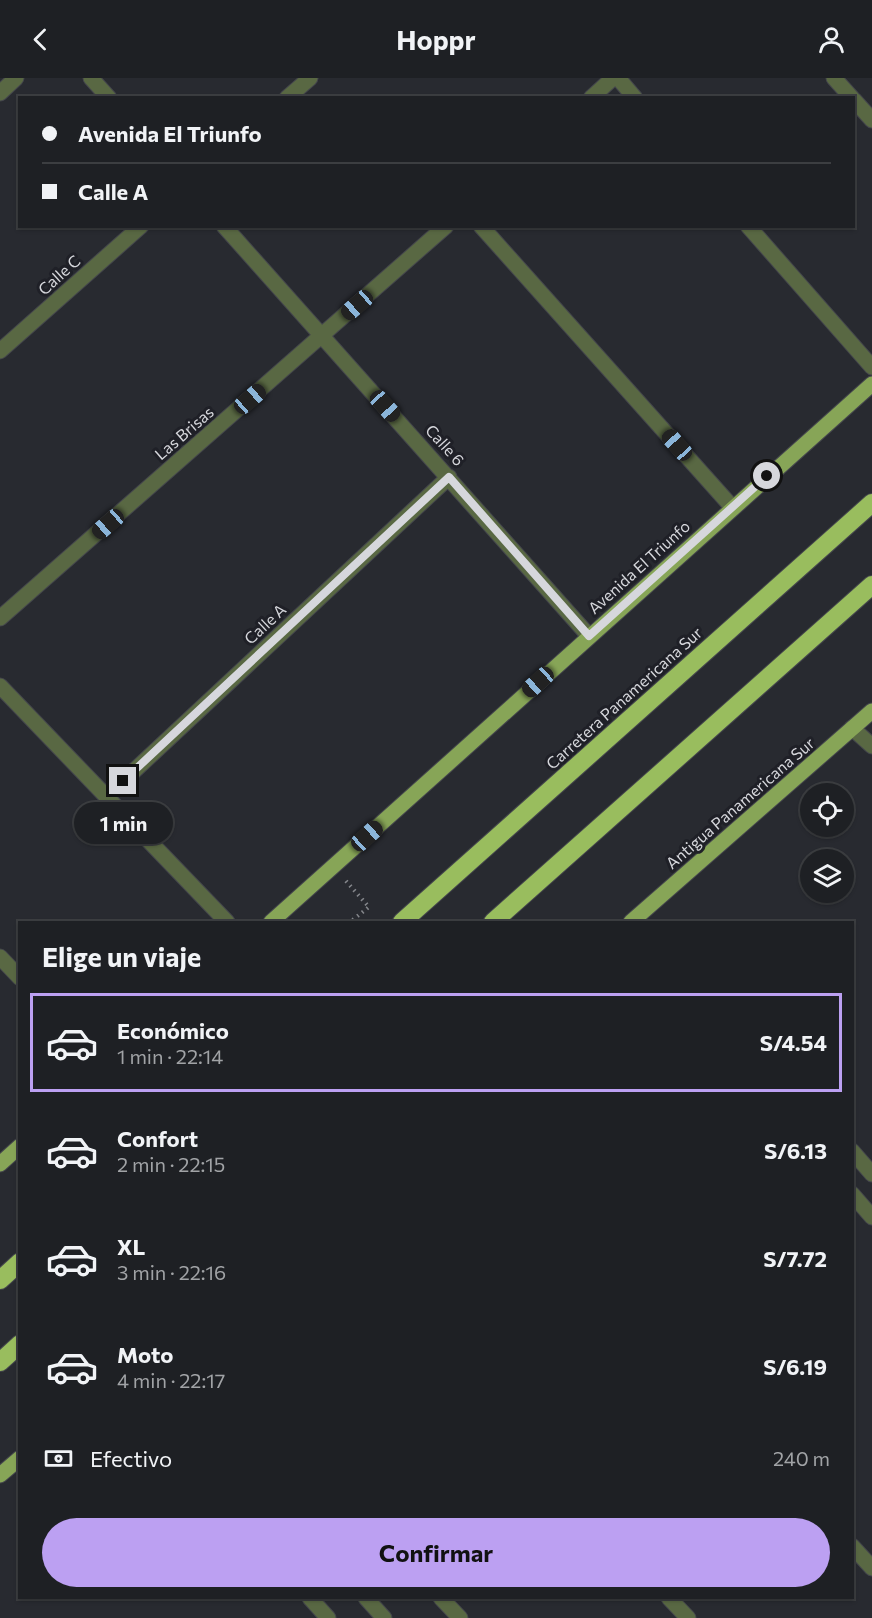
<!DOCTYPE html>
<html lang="es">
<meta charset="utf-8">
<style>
body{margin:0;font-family:Commissioner,sans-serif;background:#26282c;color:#f1f3f6;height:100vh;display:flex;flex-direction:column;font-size:22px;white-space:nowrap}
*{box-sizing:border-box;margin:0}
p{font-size:20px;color:#a1a3a6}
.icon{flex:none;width:33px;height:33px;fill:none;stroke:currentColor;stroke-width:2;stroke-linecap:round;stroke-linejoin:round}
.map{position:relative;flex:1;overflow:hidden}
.details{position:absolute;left:18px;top:843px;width:836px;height:678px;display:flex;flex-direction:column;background:#1e2024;border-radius:0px;box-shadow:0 2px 4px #0004,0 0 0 2px #3c3e41}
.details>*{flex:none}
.guide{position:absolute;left:18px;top:18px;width:837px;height:132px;border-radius:0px;box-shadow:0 2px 4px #0004,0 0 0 2px #3c3e41;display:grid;align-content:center;height:132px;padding:0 24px;background:#1e2024}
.fabs{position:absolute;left:800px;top:705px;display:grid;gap:12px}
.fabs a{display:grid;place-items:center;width:54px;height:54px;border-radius:50%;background:#1e2024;box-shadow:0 2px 4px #0004,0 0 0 2px #3c3e41;font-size:30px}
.end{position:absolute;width:27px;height:27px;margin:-14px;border:8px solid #d6d7dc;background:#111;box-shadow:0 0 0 3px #111}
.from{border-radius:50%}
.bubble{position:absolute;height:42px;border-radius:21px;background:#1e2024;box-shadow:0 2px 4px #0004,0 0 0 2px #3c3e41;font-size:20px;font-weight:700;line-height:42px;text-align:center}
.car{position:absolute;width:18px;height:36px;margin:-18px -9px;border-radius:8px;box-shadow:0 0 4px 2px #0007;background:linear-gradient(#222 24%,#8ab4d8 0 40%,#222 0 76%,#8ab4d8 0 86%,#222 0)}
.guide b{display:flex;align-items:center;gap:21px;height:57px;font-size:22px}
.guide b+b{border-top:2px solid #3c3e41}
.guide i{width:15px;height:15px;background:#f1f3f6}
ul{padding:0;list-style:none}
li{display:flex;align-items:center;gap:18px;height:99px;margin:0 12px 9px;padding:0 12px;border:3px solid transparent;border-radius:0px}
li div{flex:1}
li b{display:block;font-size:22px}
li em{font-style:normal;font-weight:700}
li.selected{border-color:#bca0f2}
li>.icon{width:54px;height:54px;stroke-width:1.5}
h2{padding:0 24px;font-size:27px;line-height:72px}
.pay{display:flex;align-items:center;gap:15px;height:66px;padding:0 24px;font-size:22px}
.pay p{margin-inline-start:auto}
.cta{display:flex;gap:12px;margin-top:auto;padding:12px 24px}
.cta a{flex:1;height:69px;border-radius:36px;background:#bca0f2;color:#111;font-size:24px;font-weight:700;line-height:69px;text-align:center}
header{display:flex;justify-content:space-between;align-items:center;height:78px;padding:0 24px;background:#1e2024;font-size:27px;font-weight:700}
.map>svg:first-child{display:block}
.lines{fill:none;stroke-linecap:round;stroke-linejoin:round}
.minor-casing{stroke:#44464c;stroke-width:17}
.major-casing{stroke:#44464c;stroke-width:17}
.highway-casing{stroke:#44464c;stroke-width:20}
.path{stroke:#84868b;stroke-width:4;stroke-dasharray:1.5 4.5;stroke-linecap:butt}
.minor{stroke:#596843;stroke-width:15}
.major{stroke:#87a557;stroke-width:15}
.highway{stroke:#99bd5e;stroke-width:18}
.route{stroke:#d6d7dc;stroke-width:8}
.labels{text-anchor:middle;stroke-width:6;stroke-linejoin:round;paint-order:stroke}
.street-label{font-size:16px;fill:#d6d7dc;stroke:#1f2027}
</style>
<header><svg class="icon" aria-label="back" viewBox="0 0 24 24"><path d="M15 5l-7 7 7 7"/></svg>Hoppr<svg class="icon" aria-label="person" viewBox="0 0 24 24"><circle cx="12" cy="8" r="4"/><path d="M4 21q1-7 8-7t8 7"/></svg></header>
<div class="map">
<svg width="872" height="1540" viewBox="0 0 872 1540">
<rect width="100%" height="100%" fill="#282a30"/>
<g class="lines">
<defs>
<path id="minor" d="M91,0L109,20
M618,0L635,20
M834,0L852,20
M0,15L16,0
M287,20L310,0
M591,20L613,0
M854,22L872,42
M224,148L589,558
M481,148L732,429
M748,148L872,289
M0,273L141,148
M0,540L446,148
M0,608L227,844
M852,650L872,668
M106,719L449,399
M0,879L20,900
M852,1073L872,1096
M852,1116L872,1139
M852,1468L872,1490
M310,1520L328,1540
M366,1520L384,1540
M441,1520L460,1540
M669,1520L688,1540"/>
<path id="major" d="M271,844L872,306
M631,844L872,633
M0,1086L20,1068
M0,1397L20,1380"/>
<path id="highway" d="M402,844L872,425
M493,844L872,507
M0,1202L20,1184
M0,1284L20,1266"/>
</defs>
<!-- minor casing -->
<use href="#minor" class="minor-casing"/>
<!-- major casing -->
<use href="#major" class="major-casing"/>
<!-- highway casing -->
<use href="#highway" class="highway-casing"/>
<!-- path -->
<path class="path" d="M346,803L369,829L350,844"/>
<!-- minor -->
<use href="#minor" class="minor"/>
<!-- major -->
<use href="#major" class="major"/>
<!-- highway -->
<use href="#highway" class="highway"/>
</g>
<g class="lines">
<!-- route -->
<path class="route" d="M123,703L449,399L589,558L767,398"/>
</g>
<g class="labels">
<!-- street labels -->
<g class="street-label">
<text transform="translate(59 197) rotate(-42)" y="6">Calle C</text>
<text transform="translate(184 355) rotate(-41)" y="6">Las Brisas</text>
<text transform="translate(445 367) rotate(48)" y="6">Calle 6</text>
<text transform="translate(639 489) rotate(-42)" y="6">Avenida El Triunfo</text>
<text transform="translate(265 546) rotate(-43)" y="6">Calle A</text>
<text transform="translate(624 620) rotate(-42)" y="6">Carretera Panamericana Sur</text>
<text transform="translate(740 725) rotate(-41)" y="6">Antigua Panamericana Sur</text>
</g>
</g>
</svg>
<div class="fabs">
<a><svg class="icon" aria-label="locate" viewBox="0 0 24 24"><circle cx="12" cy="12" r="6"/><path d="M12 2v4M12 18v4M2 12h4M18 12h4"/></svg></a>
<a><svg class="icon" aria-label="layers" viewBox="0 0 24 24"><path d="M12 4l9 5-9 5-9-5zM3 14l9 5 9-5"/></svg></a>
</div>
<i class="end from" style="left:767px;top:398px"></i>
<i class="end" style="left:123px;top:703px"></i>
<div class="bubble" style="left:74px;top:724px;width:99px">1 min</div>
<i class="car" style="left:357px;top:227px;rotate:229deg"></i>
<i class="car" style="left:250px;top:321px;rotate:49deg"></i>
<i class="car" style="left:385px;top:328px;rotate:138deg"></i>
<i class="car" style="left:677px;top:367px;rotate:318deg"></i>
<i class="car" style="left:108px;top:446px;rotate:229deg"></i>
<i class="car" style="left:538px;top:604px;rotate:228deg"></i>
<i class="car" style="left:367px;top:758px;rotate:48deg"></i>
<div class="guide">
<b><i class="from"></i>Avenida El Triunfo</b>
<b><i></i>Calle A</b>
</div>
<section class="details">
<h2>Elige un viaje</h2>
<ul>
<li class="selected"><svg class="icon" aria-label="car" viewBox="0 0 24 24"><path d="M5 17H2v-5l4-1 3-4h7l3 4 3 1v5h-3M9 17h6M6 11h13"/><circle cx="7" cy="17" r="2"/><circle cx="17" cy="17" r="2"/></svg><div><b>Económico</b><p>1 min · 22:14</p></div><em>S/4.54</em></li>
<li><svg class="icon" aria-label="car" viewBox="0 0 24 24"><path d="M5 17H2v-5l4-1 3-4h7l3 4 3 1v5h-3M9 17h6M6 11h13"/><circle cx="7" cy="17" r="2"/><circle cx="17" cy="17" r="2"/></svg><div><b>Confort</b><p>2 min · 22:15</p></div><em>S/6.13</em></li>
<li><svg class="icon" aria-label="car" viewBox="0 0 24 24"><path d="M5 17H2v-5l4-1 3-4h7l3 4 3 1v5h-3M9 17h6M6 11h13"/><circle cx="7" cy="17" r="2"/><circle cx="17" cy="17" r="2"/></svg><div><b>XL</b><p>3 min · 22:16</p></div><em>S/7.72</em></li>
<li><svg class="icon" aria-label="car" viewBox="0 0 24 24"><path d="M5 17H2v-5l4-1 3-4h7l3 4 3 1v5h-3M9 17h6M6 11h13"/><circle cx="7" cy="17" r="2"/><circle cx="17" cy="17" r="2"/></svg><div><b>Moto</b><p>4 min · 22:17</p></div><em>S/6.19</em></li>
</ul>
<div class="pay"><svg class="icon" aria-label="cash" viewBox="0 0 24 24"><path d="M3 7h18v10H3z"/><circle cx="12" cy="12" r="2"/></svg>Efectivo<p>240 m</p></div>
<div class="cta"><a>Confirmar</a></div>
</section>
</div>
